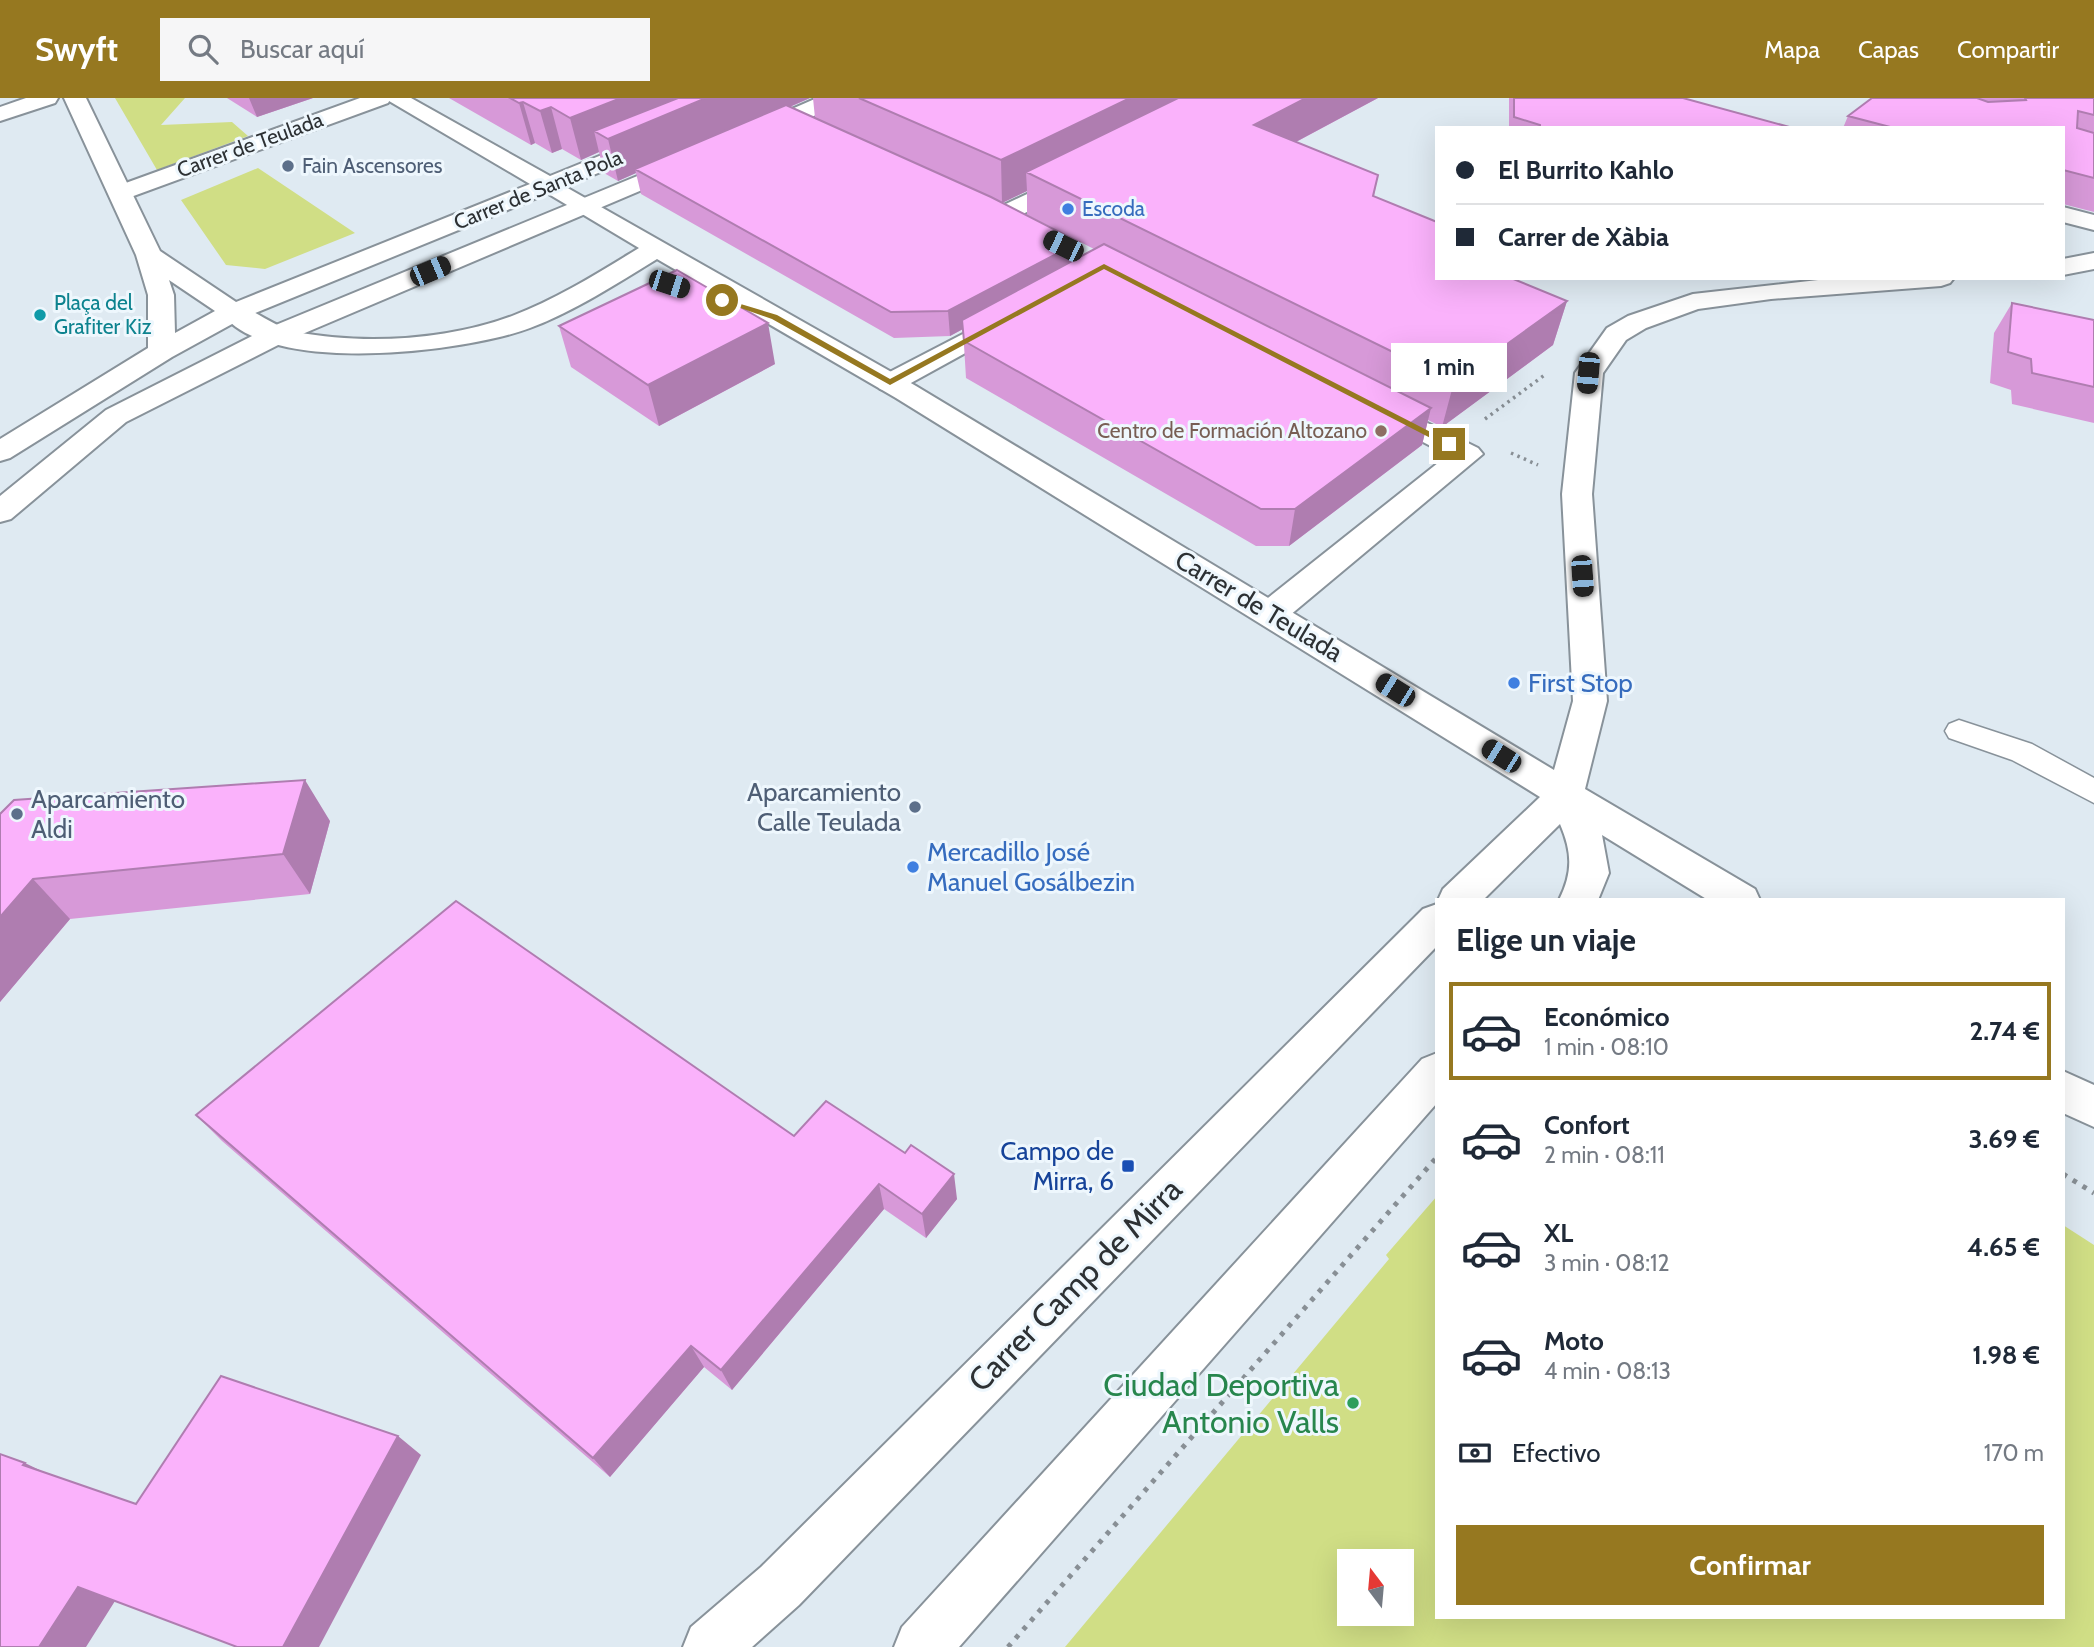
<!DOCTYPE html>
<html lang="es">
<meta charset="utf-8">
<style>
body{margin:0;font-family:Cabin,sans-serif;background:#f6f6f7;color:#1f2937;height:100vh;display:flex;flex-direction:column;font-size:26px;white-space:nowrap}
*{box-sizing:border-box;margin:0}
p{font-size:23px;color:#747a83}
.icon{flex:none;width:38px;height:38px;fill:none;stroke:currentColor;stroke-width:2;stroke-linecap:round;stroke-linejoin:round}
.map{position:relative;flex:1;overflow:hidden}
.panel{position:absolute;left:1435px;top:800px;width:630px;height:721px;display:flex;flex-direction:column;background:#fff;border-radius:0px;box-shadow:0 7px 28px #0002}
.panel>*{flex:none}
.hud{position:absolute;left:1435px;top:28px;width:630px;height:154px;border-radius:0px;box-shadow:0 7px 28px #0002;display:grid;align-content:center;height:154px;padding:0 21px;background:#fff}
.needle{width:46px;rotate:344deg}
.tools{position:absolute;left:1337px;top:1451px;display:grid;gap:14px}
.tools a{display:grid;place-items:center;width:77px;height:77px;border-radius:0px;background:#fff;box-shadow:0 7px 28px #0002;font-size:35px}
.end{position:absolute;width:32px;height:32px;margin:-16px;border:9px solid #967820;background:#fff;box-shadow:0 0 0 4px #fff}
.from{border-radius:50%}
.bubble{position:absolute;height:49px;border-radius:0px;background:#fff;box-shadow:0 7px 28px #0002;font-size:23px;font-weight:700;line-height:49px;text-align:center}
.car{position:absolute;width:21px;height:42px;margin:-21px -10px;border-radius:9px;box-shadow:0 0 5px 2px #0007;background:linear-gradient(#222 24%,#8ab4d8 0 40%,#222 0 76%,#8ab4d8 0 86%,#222 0)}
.hud b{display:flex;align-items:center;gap:24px;height:66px;font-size:26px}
.hud b+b{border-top:2px solid #e0e1e3}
.hud i{width:18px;height:18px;background:#1f2937}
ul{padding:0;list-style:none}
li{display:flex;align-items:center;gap:21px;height:98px;margin:0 14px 10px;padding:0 7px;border:4px solid transparent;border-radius:0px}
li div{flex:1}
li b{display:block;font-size:26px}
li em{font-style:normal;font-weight:700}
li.current{border-color:#967820}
li>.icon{width:63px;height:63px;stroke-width:1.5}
h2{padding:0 21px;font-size:32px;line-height:84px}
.pay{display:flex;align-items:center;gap:18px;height:77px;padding:0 21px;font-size:26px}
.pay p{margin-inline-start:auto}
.action{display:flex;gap:14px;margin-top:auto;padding:14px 21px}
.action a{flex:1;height:80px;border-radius:0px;background:#967820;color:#fff;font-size:28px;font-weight:700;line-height:80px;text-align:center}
header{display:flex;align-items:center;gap:42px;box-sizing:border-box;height:98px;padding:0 35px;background:#967820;color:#fff}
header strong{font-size:33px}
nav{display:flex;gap:38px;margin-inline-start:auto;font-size:24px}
.search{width:490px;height:63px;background:#f6f6f7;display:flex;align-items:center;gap:18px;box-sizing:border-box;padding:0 24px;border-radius:0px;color:#747a83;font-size:26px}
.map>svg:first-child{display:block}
.green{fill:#d0de85;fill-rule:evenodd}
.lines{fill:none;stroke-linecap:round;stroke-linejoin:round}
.service-casing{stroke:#88929a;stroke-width:3}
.pedestrian-casing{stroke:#88929a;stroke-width:4}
.minor-casing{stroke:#88929a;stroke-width:4}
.tertiary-casing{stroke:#88929a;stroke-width:4}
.primary-casing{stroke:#88929a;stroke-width:4}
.path-far1{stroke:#888f95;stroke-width:3.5;stroke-dasharray:2.5 4.5;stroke-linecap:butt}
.path{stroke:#888f95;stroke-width:5;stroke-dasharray:4.5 7;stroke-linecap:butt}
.service{fill:#fff;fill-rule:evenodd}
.pedestrian{fill:#fff;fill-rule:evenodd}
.minor{fill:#fff;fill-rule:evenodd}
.tertiary{fill:#fff;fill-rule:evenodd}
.primary{fill:#fff;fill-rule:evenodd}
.wall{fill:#d799d8;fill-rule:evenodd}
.shaded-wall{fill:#af7db0}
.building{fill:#fab2fb;stroke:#af7db0;stroke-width:2}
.route{fill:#967820}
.service-dot{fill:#5c6f8a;stroke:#eef7fd;stroke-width:2.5}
.shop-dot{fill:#3f7fe0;stroke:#eef7fd;stroke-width:2.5}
.culture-dot{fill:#0f9aa8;stroke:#eef7fd;stroke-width:2.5}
.education-dot{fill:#8d6e63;stroke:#eef7fd;stroke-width:2.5}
.transit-dot{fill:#1a4fb4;stroke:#eef7fd;stroke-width:2.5}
.leisure-dot{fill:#2e9e5b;stroke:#eef7fd;stroke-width:2.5}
.labels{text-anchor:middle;stroke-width:6;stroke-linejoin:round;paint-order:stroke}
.far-street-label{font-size:21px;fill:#2d3134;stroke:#eef7fd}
.far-service-label{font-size:21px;fill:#4e5e75;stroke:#eef7fd;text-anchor:start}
.far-shop-label{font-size:21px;fill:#366cbe;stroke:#eef7fd;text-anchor:start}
.far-culture-label{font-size:21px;fill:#0d838f;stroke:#eef7fd;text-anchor:start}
.far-education-label{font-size:21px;fill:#785e54;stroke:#eef7fd;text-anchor:end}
.street-label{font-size:26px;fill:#2d3134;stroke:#eef7fd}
.shop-label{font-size:26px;fill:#366cbe;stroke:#eef7fd;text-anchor:start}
.service-label{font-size:26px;fill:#4e5e75;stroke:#eef7fd;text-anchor:end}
.transit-label{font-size:26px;fill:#164399;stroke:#eef7fd;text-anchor:end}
.near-street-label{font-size:32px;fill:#2d3134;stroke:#eef7fd}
.near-leisure-label{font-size:32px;fill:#27864d;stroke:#eef7fd;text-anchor:end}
</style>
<header>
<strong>Swyft</strong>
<div class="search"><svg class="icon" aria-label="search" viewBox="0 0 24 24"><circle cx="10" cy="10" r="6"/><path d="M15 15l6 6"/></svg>Buscar aquí</div>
<nav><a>Mapa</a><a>Capas</a><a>Compartir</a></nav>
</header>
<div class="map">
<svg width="2094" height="1549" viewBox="0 0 2094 1549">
<rect width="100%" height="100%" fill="#dfeaf2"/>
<!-- green -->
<path class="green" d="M115,0H185L161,27L232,24L248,38L157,72Z
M258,70L355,135L265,171L226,167L181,102Z
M1437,1098V1519H2063V1127L2094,1147V1549H1065L1389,1161L1386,1157ZM1349,1463H1402V1516H1349Z"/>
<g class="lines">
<defs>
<path id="service" d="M1959,622L2032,646L2094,680V705L2012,662L1949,640L1945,633L1949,626Z"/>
<path id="pedestrian" d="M26,0H58L55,5L0,23V9Z"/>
<path id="minor" d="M360,0H391L388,5L128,100H112L108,95L112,90Z
M1072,75L1080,77L1084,82L1080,87L1011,122H993L990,117L993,112Z
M2063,109L2094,117V132L2063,124Z
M1011,211L1020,213L1024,219L1020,225L900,291L890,293L880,291L876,285L880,279Z
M1379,301L1478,350L1483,356L1283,523L1271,526L1259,523L1255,515L1259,507L1448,357L1369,316L1365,310L1369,304Z"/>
<path id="tertiary" d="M550,80L916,288L1554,672L1573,603L1562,396L1575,275L1607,230L1628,218L1693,196L1836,180H1954L1950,185L1941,188L1771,201L1698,211L1646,230L1626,242L1603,275L1592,396L1607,603L1585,691L1755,791L1760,802H1708L1602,737L1609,775L1598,802H1559C1573,774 1572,754 1560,726L1483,802H1438L1443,791L1540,699L896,300L657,161C616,186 575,213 530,230C466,254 266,279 221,214L225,208L234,206C257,212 273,229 297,234C364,247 448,242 512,218C557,201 598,175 639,150L542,92L538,87L542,82Z
M2094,155V171L2063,177V161Z
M1437,806V848L799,1507L752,1549H683L691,1529L761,1469L1423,811Z
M1437,955V1005L959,1549H894L902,1529L1422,961Z
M2063,973L2094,987V1029L2063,1015Z"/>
<path id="primary" d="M64,0H86L160,153L236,204L530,86L384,0H411L550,78L641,41H657L660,46L657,51L243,220L172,259L10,360L0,363V341L148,250V197L136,157ZM169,182L215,213L175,235L174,197Z
M817,0H846L843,5L762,41H746L743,36L746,31Z
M686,58L694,60L698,65L694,70L286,243L126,324L11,421L0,424V398L106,312L266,231Z"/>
</defs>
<!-- service casing -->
<use href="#service" class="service-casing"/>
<!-- pedestrian casing -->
<use href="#pedestrian" class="pedestrian-casing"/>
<!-- minor casing -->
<use href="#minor" class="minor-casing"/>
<!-- tertiary casing -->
<use href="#tertiary" class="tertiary-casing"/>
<!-- primary casing -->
<use href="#primary" class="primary-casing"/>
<!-- path-far1 -->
<path class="path-far1" d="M1485,321L1546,276
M1511,355L1538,367"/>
<!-- path -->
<path class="path" d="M2063,1076L2094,1095
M1008,1549L1437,1059"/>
<!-- service -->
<use href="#service" class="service"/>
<!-- pedestrian -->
<use href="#pedestrian" class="pedestrian"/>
<!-- minor -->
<use href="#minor" class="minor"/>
<!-- tertiary -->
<use href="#tertiary" class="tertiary"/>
<!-- primary -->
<use href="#primary" class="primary"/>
</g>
<!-- wall -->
<path class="wall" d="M227,0H313L257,19Z
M449,0H810L790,9L815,20L813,0H1378L1296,44L1378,77L1374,98L1437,180L1567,203L1553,247L1442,329L1428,322L1422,347L1289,448H1256L966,280L963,231L950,238L894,240L641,96L636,75L618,83L604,75L599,54L581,62L562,51L552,55L535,45L531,47ZM1027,93V117L1094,151L1079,160V144L1002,105Z
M1509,0H1683L1793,30H1509Z
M1872,0H2094V114L2063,106V30H1843L1848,18Z
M2012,205L2094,222V325L2012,306L2011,292L1990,285L1994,235Z
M559,228L775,266L659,328L571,269Z
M0,716L330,723L310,796L70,821L0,904Z
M196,1017L794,1038L957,1101L926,1140L884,1111L732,1292L704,1269L610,1379L222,1043Z"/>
<!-- shaded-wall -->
<path class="shaded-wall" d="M249,0H313L257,19Z
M621,0H810L639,74L635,71L636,75L618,83L608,41L594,33L599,54L581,62L570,20Z
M1130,0H1211L1026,74L1027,93L1002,105L1001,62Z
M1306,0H1378L1249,69L1254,27Z
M523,4L535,45L531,47L519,5Z
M551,9L562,51L552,55L540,13Z
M1079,144L1078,169L950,238L948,213Z
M1567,203L1553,247L1442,329L1454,284Z
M768,225L775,266L659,328L648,287Z
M1431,310L1422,347L1289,448L1295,411Z
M305,682L330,723L310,796L283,756Z
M33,781L70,821L0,904V819Z
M954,1076L957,1101L926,1140L922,1116Z
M879,1086L884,1111L732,1292L721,1272Z
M691,1248L704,1269L610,1379L593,1360Z
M398,1338L421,1357L319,1549H283Z
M25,1365L62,1383L23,1367Z
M78,1489L115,1503L86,1549H39Z"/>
<!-- building -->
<path class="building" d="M510,0H621L570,20L551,9L540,13L523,4L519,5Z
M678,0H706L608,41L594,33Z
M859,0H1130L1001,62Z
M1178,0H1306L1254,27L1378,77L1373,98L1437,124V180H1511L1567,203L1454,284L1026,74Z
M1514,0H1683L1793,30H1540V27L1514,19Z
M1872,0H1977L1988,4L2026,2L2025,0H2094V17L2078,13L2077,30L2094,35V80L2063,72V30H1894L1848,18Z
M786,7L991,99L1079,144L948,213L891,214L635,71Z
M1104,146L1431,310L1295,411H1261L964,243L962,222Z
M677,172L768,225L648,287L559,228Z
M2012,205L2094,222V289L2032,275L2031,261L2008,254Z
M305,682L283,756L33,781L0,819V716L14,702Z
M456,803L794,1038L826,1003L905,1055L911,1047L954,1076L922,1116L879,1086L721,1272L691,1248L593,1360L196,1017Z
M221,1278L398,1338L283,1549H237L78,1489L39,1549H0V1356L25,1365L23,1367L136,1406Z"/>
<!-- route -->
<path class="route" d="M1104,166L1452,345L1454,346L1446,348L1104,171L890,287L772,221L718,202L724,201L777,217L890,281Z"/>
<!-- markers -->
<g class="service-dot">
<circle cx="288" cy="68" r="7"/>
<circle cx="915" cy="709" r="7"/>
<circle cx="17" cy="716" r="7"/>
</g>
<g class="shop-dot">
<circle cx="1068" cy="111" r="7"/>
<circle cx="1514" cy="585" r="7"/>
<circle cx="913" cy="769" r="7"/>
</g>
<circle class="culture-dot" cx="40" cy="217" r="7"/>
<circle class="education-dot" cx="1381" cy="333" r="7"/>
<rect class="transit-dot" x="1121" y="1061" width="14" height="14" rx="3.5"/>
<circle class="leisure-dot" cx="1353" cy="1305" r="7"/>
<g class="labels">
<!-- far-street labels -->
<g class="far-street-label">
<text transform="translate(250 47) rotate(-20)" y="7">Carrer de Teulada</text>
<text transform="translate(538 92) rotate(-22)" y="7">Carrer de Santa Pola</text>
</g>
<!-- far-service labels -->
<g class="far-service-label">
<text x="302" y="75">Fain Ascensores</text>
</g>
<!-- far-shop labels -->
<g class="far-shop-label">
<text x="1082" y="118">Escoda</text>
</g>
<!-- far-culture labels -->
<g class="far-culture-label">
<text x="54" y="212">Plaça del<tspan x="54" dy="24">Grafiter Kiz</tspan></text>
</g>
<!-- far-education labels -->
<g class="far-education-label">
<text x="1367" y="340">Centro de Formación Altozano</text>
</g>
<!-- street labels -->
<g class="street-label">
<text transform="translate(1259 508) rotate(31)" y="9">Carrer de Teulada</text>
</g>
<!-- shop labels -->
<g class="shop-label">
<text x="1528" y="594">First Stop</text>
<text x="927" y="763">Mercadillo José<tspan x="927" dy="30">Manuel Gosálbezin</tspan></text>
</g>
<!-- service labels -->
<g class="service-label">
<text x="901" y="703">Aparcamiento<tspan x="901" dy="30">Calle Teulada</tspan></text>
<text x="31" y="710" text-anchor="start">Aparcamiento<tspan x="31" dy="30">Aldi</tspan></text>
</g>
<!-- transit labels -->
<g class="transit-label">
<text x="1114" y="1062">Campo de<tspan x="1114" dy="30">Mirra, 6</tspan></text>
</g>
<!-- near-street labels -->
<g class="near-street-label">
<text transform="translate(1075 1187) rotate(-45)" y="11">Carrer Camp de Mirra</text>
</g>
<!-- near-leisure labels -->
<g class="near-leisure-label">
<text x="1339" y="1298">Ciudad Deportiva<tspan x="1339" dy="37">Antonio Valls</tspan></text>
</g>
</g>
</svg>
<div class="tools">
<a><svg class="needle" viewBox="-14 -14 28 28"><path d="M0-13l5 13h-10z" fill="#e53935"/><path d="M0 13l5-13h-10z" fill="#747a83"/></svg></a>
</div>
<i class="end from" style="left:722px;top:202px"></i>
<i class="end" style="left:1449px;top:346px"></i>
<div class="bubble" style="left:1391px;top:245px;width:116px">1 min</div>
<i class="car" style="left:1063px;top:148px;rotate:296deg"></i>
<i class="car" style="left:430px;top:173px;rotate:67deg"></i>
<i class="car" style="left:669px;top:186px;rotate:108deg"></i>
<i class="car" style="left:1588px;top:275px;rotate:185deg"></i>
<i class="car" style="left:1582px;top:478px;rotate:176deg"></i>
<i class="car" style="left:1395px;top:592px;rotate:302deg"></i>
<i class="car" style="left:1501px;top:658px;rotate:302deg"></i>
<div class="hud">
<b><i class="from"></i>El Burrito Kahlo</b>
<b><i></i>Carrer de Xàbia</b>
</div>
<section class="panel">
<h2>Elige un viaje</h2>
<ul>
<li class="current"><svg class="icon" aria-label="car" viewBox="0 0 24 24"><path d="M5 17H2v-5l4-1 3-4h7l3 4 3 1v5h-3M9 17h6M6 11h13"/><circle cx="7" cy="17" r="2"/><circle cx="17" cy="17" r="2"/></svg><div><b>Económico</b><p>1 min · 08:10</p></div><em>2.74 €</em></li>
<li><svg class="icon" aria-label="car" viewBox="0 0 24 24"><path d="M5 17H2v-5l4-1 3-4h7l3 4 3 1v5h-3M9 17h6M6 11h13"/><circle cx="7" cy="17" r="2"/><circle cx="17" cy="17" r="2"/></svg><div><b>Confort</b><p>2 min · 08:11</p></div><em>3.69 €</em></li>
<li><svg class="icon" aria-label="car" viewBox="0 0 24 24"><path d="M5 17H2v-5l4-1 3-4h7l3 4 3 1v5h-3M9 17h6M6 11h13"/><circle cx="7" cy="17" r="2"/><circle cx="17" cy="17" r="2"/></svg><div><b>XL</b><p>3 min · 08:12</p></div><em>4.65 €</em></li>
<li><svg class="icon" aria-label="car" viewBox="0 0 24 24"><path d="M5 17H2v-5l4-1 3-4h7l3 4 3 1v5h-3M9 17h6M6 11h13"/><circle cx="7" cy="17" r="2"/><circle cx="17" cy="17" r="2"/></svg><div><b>Moto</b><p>4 min · 08:13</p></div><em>1.98 €</em></li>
</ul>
<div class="pay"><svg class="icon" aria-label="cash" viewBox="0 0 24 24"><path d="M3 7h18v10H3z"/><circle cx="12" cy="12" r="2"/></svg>Efectivo<p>170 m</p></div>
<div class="action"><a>Confirmar</a></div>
</section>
</div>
